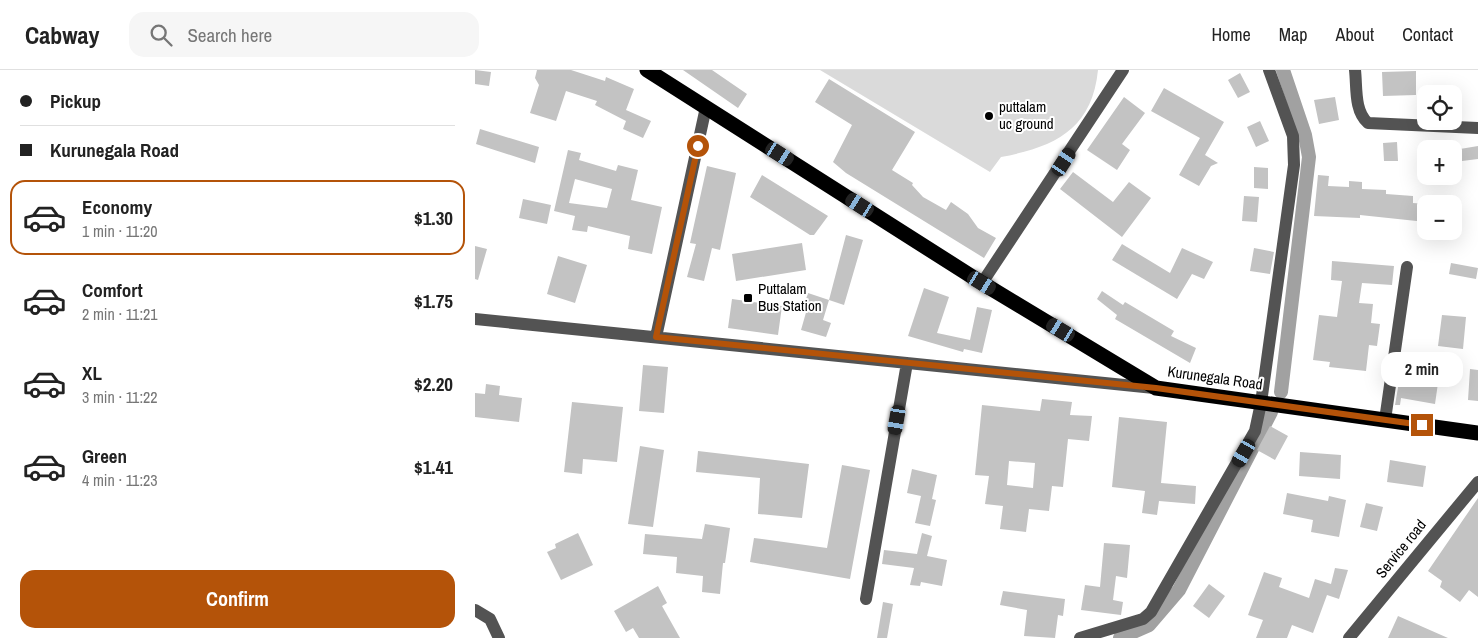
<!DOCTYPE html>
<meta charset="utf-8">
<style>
body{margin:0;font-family:"Archivo Narrow",sans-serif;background:#f6f6f6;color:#222;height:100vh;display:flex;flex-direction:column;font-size:19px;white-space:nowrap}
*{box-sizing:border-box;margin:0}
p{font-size:16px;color:#767676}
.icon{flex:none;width:28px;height:28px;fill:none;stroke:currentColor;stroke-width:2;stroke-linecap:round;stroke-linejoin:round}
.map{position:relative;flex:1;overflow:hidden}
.drawer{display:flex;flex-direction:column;background:#fff;width:475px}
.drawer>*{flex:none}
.guide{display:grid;align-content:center;height:110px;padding:0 20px;background:#fff}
.controls{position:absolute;left:942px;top:15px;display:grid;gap:10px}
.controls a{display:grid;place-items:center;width:45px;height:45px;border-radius:10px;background:#fff;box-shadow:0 5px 20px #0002;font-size:25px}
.end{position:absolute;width:22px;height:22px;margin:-11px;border:6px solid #b45309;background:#fff;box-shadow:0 0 0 2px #fff}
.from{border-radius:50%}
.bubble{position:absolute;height:35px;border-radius:15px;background:#fff;box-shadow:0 5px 20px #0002;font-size:16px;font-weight:700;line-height:35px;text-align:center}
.car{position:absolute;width:15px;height:30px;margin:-15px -8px;border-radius:6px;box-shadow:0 0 4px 1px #0007;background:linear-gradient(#222 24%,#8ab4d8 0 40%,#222 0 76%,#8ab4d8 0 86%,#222 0)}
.guide b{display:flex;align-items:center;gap:18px;height:48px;font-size:19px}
.guide b+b{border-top:1px solid #e0e0e0}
.guide i{width:12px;height:12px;background:#222}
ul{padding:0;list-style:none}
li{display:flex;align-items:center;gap:15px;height:75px;margin:0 10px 8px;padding:0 10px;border:2px solid transparent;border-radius:15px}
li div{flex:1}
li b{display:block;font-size:19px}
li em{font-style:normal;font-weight:700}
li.active{border-color:#b45309}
li>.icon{width:45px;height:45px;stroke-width:1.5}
.primary-button{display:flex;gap:10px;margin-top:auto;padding:10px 20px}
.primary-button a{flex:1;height:58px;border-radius:15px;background:#b45309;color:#fff;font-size:20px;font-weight:700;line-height:58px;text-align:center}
header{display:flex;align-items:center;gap:30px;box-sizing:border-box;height:70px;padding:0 25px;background:#fff;border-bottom:1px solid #e0e0e0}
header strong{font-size:24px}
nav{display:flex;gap:28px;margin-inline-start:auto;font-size:18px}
.search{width:350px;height:45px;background:#f6f6f6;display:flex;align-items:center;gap:12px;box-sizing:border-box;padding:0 18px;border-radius:15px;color:#767676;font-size:19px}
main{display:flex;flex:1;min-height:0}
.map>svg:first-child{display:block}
.green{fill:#dadada}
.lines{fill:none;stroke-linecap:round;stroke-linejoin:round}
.canal{stroke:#a1a1a1;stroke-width:14}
.building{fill:#c3c3c3;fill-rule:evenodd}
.minor{stroke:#535353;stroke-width:12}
.highway{stroke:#000;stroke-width:15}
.route{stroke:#b45309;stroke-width:6}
.poi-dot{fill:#000;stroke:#fff;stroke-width:2}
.labels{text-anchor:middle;stroke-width:4;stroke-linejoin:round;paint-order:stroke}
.poi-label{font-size:15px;fill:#000;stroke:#fff;text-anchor:start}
.street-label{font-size:15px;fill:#000;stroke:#fff}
</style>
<header>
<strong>Cabway</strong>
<div class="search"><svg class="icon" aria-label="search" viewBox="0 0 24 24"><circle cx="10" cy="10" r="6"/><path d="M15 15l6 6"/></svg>Search here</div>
<nav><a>Home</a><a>Map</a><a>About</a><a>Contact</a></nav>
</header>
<main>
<section class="drawer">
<div class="guide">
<b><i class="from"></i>Pickup</b>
<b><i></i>Kurunegala Road</b>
</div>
<ul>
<li class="active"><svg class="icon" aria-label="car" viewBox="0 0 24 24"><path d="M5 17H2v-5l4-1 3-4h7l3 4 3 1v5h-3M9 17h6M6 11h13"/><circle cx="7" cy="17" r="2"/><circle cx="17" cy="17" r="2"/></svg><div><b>Economy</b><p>1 min · 11:20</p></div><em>$1.30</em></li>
<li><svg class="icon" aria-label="car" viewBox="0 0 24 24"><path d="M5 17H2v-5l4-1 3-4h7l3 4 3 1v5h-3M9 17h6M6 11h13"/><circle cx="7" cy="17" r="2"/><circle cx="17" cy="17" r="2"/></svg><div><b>Comfort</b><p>2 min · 11:21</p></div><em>$1.75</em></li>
<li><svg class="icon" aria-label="car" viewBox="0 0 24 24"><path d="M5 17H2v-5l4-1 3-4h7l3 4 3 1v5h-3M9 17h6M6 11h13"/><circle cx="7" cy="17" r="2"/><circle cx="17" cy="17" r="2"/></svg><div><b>XL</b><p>3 min · 11:22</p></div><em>$2.20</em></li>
<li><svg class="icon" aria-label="car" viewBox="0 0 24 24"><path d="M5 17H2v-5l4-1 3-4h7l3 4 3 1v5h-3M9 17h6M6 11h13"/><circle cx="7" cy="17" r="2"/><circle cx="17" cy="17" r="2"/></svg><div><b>Green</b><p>4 min · 11:23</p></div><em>$1.41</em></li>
</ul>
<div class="primary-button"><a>Confirm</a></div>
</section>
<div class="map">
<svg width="1003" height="568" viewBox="0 0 1003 568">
<rect width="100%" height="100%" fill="#fff"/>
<!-- green -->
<path class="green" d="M345,0H623C617,60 579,77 526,87L515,102Z"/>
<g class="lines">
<!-- canal -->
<path class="canal" d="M806,322L834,87L830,65L808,0
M645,568L674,555L704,520L796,342"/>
</g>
<!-- building -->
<path class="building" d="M0,0L16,2L14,16L0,14Z
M62,0H96L130,11L131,7L159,19L151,40L176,51L168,68L148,59L151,51L120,35L122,31L91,21L81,51L55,43L64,15L60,8Z
M208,0H237L272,24L263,38Z
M941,1V25L908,26L907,2Z
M765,3L775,22L763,28L753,10Z
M354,9L440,62L417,100L438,113L437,115L448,127L471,140L476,132L493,144L503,158L521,168L509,188L371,103L358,92L377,55L340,32Z
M689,18L749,52L730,85L743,93L736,96L724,116L704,105L725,68L676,41Z
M649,27L670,43L647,74L655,80L642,100L612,80Z
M860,27L864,50L844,54L839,30Z
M785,51L794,71L781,77L772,57Z
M5,59L64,77L60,93L1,74Z
M922,72L923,91H909L908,73Z
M1003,76V89L979,92V80Z
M93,80L106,83L104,90L141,101L143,95L163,100L156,130L187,137L177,184L153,179L155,166L113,156L112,162L97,160L100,146L79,141ZM100,109L137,119L132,138L94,133Z
M232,96L261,103L245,180L237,178L229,211L212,207L221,174L215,173Z
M779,97L793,98V119L779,118Z
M598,102L638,132L654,112L676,128L647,167L585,119Z
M287,105L353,146L339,165H335L275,127Z
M843,105L854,106L853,116L874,117V111L887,112V119L911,120V124L938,126V133L951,134V152L885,145V148L839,146Z
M769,126L784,127L782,152L767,151Z
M48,129L76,135L72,154L44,148Z
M371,165L388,170L369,235L354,230Z
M327,173L331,200L261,211L257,184Z
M647,174L695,203L707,178L738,192L729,209L717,204L702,229L637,190Z
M0,176L12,179L3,210L0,209Z
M779,178L799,182L795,204L775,201Z
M83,186L112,195L100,233L72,224Z
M857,191L919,196L917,215L887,213L884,233L898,234L896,253L905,254L902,276L894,275L891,301L854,297L855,292L838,290L844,245L862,247L867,211L856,210Z
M976,193L1003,198L1001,209L974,204Z
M449,218L474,227L462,263L495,270L502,237L517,240L507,283L489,279L488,282L433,266Z
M627,221L648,235L650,232L699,261L696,266L721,278L715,293L640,249L642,245L622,229Z
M333,223L354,230L348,250L356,253L351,267L326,260L332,239L328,238Z
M257,229L307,236L303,265L253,258Z
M967,245L991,247L988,279L963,276Z
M168,295L193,297L189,343L164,341Z
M995,299L1003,300V331L993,330Z
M935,301L964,306L960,334L926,328L925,335H920L925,306L934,307Z
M11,314L25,316L24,325L47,328L44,352L0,347V323L10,324Z
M567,329L597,332L595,345L617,346L614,371L593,369L588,417L577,416L574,441L554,439L551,462L525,459L528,436L510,434L514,406L500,405L507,335L565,341ZM534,391L560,393L558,418L532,415Z
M97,332L148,337L142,392L108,389L107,404L89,402Z
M644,347L692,352L686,413L721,416L720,434L684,431L682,445L667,443L670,421L637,417Z
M795,356L813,366L800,390L782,380Z
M165,376L189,380L178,457L153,454Z
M223,381L334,394L327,448L283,444L285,408L221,402Z
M825,382L866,385L865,409L824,406Z
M915,390L951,396L948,417L912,412Z
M367,395L395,400L375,509L275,492L279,468L352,478Z
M437,399L462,405L457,429L461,430L455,456L440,453L446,426L432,423Z
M812,423L853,431L854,426L871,430L864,467L836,462L838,450L808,444Z
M1003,428V527L994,520L985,532L965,517L967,511L953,501Z
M891,433L908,437L902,461L885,457Z
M230,454L255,458L250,493H248L245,524L227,522L228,506L201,503L202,487L168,484L170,464L227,469Z
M103,463L118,495L86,510L72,482L81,478L80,474Z
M447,463L457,466L452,486L472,490L467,516L446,512L445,516L435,515L439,498L407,494L409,480L442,484Z
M629,473L655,475L652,508L641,506L638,530L648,532L646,545L606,540L610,515L625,517Z
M860,498L873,500L864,529L852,525L838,563L817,555L812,568H781L788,550L773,545L789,502L807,508L804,517L834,528L840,509L856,514Z
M734,514L750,526L734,548L718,536Z
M183,516L192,533L187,536L205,568H164L158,558L151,562L139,541Z
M528,521L590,529L588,546L583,545L580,568L549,566L552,540L525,535Z
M408,532L418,534L412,568H402Z
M923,546L973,568H913Z"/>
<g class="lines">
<!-- minor -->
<path class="minor" d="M880,0C882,17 879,41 893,53L1003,58
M507,213L648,0
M0,249L679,318
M181,267L231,37
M910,350L932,197
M391,529L432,293
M0,540L15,549L24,568
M605,568L668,549L676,542L780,361L786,333L819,95L818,66L794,0
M874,568L1003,412"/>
<!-- highway -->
<path class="highway" d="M172,0L507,213L681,318L1003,363"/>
</g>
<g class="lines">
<!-- route -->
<path class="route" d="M223,76L181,267L681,318L947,355"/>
</g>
<!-- markers -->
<g class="poi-dot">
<circle cx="514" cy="46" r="5"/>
<rect x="268" y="223" width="10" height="10" rx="2.5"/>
</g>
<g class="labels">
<!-- poi labels -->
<g class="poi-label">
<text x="524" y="42">puttalam<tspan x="524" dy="17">uc ground</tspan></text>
<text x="283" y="224">Puttalam<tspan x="283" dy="17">Bus Station</tspan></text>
</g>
<!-- street labels -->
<g class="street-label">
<text transform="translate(740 308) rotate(8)" y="5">Kurunegala Road</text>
<text transform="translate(926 479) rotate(-51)" y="5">Service road</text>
</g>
</g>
</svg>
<div class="controls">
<a><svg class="icon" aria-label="locate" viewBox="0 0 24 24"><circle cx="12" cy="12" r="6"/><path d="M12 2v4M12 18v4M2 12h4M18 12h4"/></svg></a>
<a>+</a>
<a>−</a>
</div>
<i class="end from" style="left:223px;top:76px"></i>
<i class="end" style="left:947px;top:355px"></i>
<div class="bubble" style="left:906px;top:282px;width:82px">2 min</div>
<i class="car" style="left:305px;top:84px;rotate:122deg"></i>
<i class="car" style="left:589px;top:92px;rotate:33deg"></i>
<i class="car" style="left:385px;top:135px;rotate:302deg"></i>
<i class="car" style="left:507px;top:213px;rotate:121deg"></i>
<i class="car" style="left:586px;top:260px;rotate:301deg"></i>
<i class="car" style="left:422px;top:350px;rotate:190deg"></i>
<i class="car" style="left:769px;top:383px;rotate:210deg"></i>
</div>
</main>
